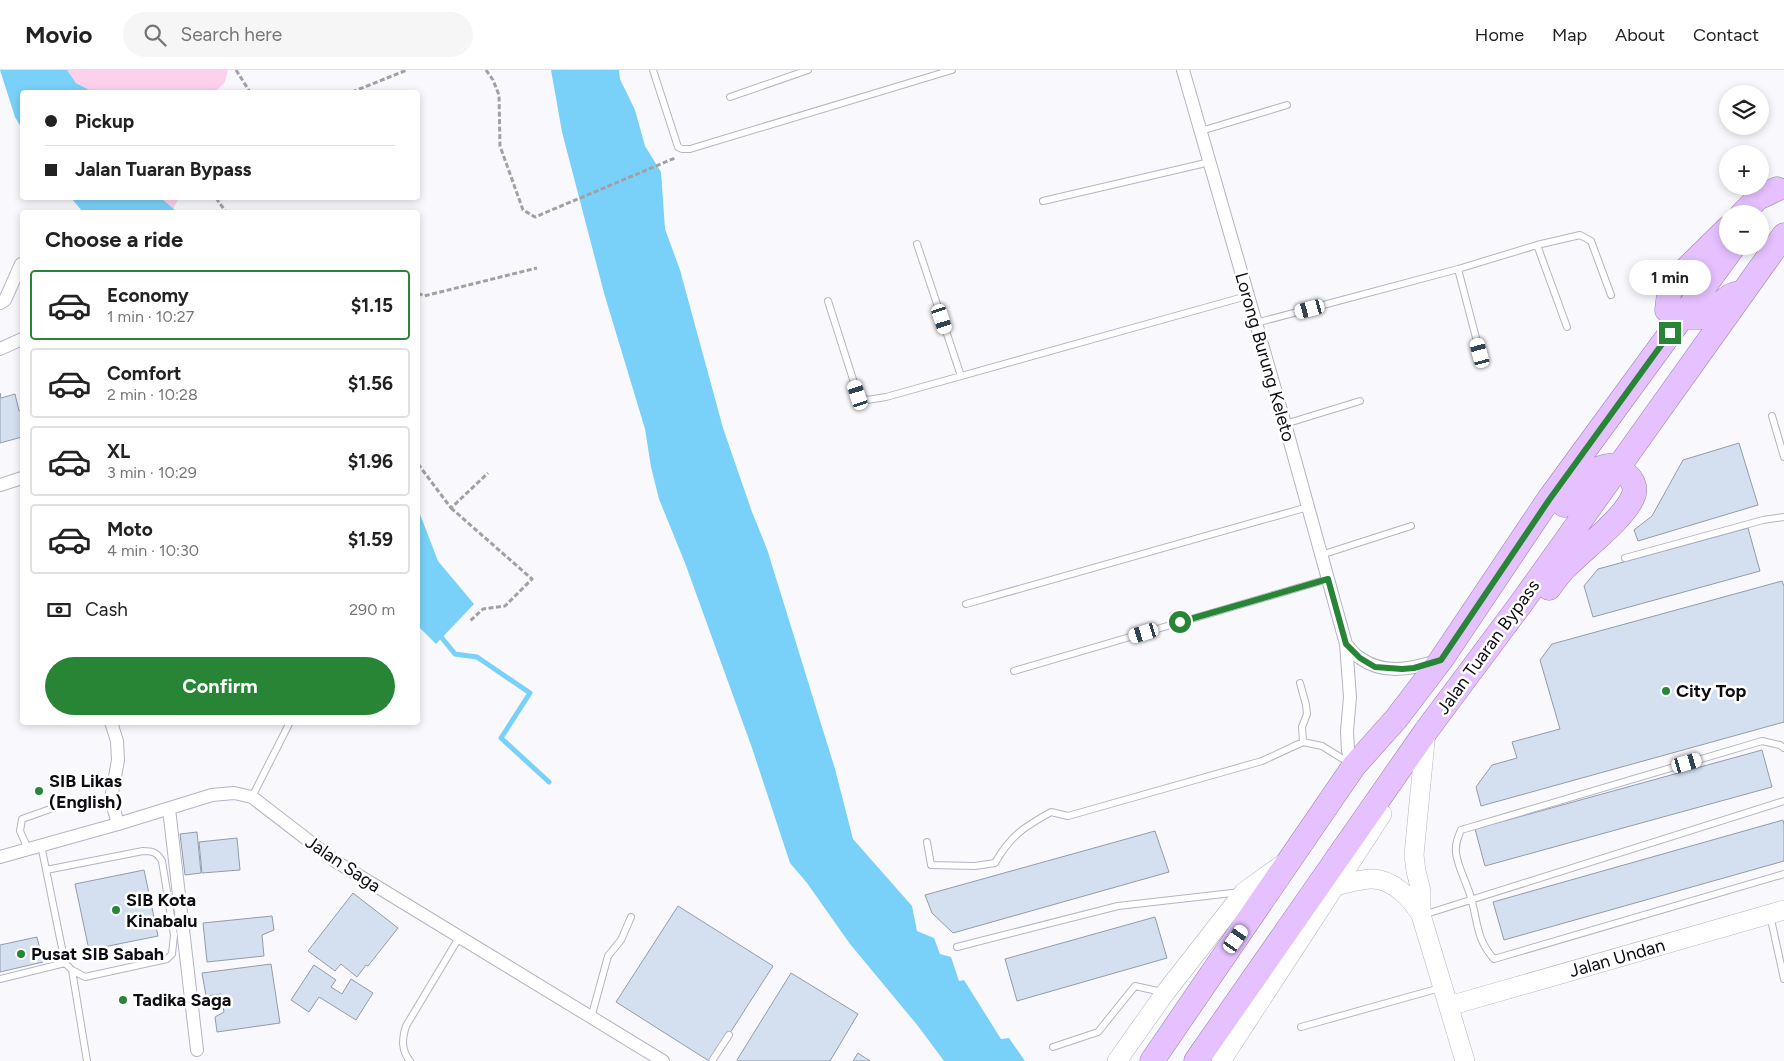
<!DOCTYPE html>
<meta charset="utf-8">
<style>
body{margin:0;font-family:Figtree,sans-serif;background:#f6f6f6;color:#222;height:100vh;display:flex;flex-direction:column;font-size:19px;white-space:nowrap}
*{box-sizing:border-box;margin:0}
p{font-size:16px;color:#767676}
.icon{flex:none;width:28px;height:28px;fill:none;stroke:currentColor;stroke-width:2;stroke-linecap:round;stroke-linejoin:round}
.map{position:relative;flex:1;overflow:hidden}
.details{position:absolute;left:20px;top:140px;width:400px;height:515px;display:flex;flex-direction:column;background:#fff;border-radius:5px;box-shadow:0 2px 8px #0003}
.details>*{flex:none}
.guide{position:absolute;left:20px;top:20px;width:400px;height:110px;border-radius:5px;box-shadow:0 2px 8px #0003;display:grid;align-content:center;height:110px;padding:0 25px;background:#fff}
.fabs{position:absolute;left:1719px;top:15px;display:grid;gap:10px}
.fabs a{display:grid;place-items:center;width:50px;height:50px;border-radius:50%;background:#fff;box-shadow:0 2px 8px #0003;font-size:25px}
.end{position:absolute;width:22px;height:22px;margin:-11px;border:6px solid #288536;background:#fff;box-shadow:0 0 0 2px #fff}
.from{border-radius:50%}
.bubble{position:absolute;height:35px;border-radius:18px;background:#fff;box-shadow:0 2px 8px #0003;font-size:16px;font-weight:700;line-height:35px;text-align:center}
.car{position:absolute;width:15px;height:30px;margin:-15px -8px;border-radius:6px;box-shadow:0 0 4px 1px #0007;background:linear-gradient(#fff 24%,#345 0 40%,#fff 0 76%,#345 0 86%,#fff 0)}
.guide b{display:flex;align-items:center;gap:18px;height:48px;font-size:19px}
.guide b+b{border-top:1px solid #e0e0e0}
.guide i{width:12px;height:12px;background:#222}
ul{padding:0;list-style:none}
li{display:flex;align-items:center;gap:15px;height:70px;margin:0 10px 8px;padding:0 15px;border:2px solid #e0e0e0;border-radius:5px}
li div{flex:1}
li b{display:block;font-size:19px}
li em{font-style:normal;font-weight:700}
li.on{border-color:#288536}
li>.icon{width:45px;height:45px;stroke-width:1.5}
h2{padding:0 25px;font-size:22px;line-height:60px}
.pay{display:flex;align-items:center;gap:12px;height:55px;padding:0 25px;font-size:19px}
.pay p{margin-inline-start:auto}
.action{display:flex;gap:10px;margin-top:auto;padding:10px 25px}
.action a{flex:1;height:58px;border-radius:30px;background:#288536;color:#fff;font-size:20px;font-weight:700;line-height:58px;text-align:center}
header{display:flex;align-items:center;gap:30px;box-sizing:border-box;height:70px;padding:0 25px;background:#fff;border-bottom:1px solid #e0e0e0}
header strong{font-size:24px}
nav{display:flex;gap:28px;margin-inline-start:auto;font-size:18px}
.search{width:350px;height:45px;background:#f6f6f6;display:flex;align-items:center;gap:12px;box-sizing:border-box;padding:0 18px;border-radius:28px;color:#767676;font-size:19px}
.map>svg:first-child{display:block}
.green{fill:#fdd1ee}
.water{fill:#79d1f9}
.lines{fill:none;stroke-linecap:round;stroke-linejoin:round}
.stream{stroke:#79d1f9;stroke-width:5}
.building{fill:#d4e0f0;stroke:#919caa}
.lane-casing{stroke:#b3b4c5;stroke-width:8}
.street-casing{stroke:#b3b4c5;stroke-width:14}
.secondary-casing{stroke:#b3b4c5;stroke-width:20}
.highway-casing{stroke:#9982ac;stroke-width:25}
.path{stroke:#a1a1a5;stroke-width:3;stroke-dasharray:5 2.5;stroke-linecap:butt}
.lane{stroke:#fff;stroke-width:6}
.street{stroke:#fff;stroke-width:12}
.secondary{stroke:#fff;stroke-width:19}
.highway{stroke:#e5c1ff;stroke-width:24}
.route{stroke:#288536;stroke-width:6}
.poi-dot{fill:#288536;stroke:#fff;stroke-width:2}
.labels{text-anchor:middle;stroke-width:5;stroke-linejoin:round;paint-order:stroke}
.street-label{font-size:18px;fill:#0c0c12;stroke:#fff}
.poi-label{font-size:18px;font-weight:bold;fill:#0c0c12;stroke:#fff;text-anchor:start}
</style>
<header>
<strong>Movio</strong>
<div class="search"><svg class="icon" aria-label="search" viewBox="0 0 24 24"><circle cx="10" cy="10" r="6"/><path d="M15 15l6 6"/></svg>Search here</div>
<nav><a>Home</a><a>Map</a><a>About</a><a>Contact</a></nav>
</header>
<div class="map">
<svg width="1784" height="991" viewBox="0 0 1784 991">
<rect width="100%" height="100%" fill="#f9f9fd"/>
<!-- green -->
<path class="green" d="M67,0H228L225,12L215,22H93L76,13Z
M161,128H179L173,139Z"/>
<!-- water -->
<path class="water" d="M0,0H67L76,13L93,22H22V59L15,47Z
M551,0H619L620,9L635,40L645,76L661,102L665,159L680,200L723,358L752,442L767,479L835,699L853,769L912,836L917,861L934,868L940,884L951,887L959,911L964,910L1001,969L1009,968L1025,991H944L918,956L850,874L807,813L790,793L752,678L685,493L659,429L651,397L645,359L604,223L562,62Z
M71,128H161L177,142H83Z
M418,439L438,491L474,534L436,574L418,556Z"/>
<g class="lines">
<!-- stream -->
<path class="stream" d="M440,562L442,568L455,584L477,587L530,623L501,668L549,712"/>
</g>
<!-- building -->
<path class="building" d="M0,323L1,328L15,324L19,341L22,340V367L0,373Z
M1739,373L1758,435L1638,471L1634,460L1652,446L1683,390Z
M1748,458L1760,501L1593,547L1584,516L1598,499Z
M1782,511L1784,516V652L1481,736L1476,717L1492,695L1517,688L1512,672L1560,659L1540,590L1552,574Z
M1762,680L1772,717L1485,796L1475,759Z
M1783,750L1784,755V791L1504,870L1493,832Z
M1155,761L1169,802L953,863L932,843L925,825Z
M197,762L201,803L185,805L180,764Z
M237,768L240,800L202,803L199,772Z
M144,800L158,866L89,880L75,814Z
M353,823L398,858L368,896L366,895L357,907L341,894L335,901L308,881Z
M678,836L773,896L712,991H709L616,932Z
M272,846L274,860L262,865L264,886L207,892L203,853Z
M1155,847L1167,888L1017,931L1005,889Z
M37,867L43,892L0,902V875Z
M271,894L280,953L217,962L215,947L224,942L221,924L206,926L202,903Z
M314,895L336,910L331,917L342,924L351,909L373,923L356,950L319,927L309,942L291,930Z
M791,903L858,944L830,991H739L737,990Z
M858,983L870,991H853Z"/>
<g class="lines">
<defs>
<path id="lane" d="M653,0L678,77L682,79H690L952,0
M730,27L808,0
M1201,61L1287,35
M1043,131L1210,92
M917,174L961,306
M1537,175L1567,257
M1458,199L1480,283
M828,231L858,325L867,330L886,327L1247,226
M1256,253L1458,199L1537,175L1580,165L1591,171L1611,225
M1772,346L1784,387
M1285,354L1360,331
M1321,485L1411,456
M1625,488L1763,450L1784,447
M966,534L1308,437
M1014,601L1328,509
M1300,613L1306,635L1307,644L1302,657L1303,672
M1784,678L1780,675L1762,671L1461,760C1458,767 1455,774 1456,783C1458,798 1467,813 1471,828C1478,852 1476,869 1494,889L1784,804
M252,727L290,652
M927,772L931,795L975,796L995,793C1010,766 1024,757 1051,742L1068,746L1262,691L1303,672L1322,676L1351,694
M41,775L65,893L72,900L85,907L167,889L172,884L174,865L162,791C157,782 152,781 143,781L46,800
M28,779L20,761L22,749L53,738
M1423,845L1784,731
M1770,845L1784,909
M957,877L1118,836L1241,822
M72,900L87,991
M0,909L65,893
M591,948L608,886L621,870L631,847
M1301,957L1440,918
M1053,977L1098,962L1135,916L1162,922
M410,991C401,980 402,969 406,956L460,866
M712,991L729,965"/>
<path id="street" d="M1183,0L1285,354L1346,574L1350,627L1347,661L1348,681L1354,696
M0,233L5,230L21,194
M0,279L22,269
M0,415L22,408
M1346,574C1350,579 1355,585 1360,588C1383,605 1412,599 1437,591
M111,652L117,671L118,690L111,729L118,754
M169,739L197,980
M0,787L118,754L212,725L234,723L252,727L335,791L663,991"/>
<path id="secondary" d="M1335,816C1346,813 1358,810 1370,809C1392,808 1411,828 1421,845L1465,991
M1421,845V821L1416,801L1414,785L1426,661
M1449,936L1784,840
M1117,991L1165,923L1244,822L1283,794
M1221,991L1382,744"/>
<path id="highway" d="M1742,144L1758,128L1777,119
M1728,158L1680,205L1669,223L1667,240L1677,247H1703L1730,226L1735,224
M1549,518C1554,511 1560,503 1566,497C1583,479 1627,447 1634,424C1636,416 1632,409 1626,404C1624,402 1620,398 1617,397C1596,389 1575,421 1564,435
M1152,991L1354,696L1396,649L1441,590L1549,429L1734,176
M1196,991L1426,661L1520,535L1784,165"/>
</defs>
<!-- lane casing -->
<use href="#lane" class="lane-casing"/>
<!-- street casing -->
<use href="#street" class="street-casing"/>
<!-- secondary casing -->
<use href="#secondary" class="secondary-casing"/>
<!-- highway casing -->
<use href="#highway" class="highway-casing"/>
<!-- path -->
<path class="path" d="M236,0L250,22
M486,0L493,10L499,25L500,76L523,140L535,147L675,88
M352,22L407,0
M216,128L226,142
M418,223L424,226L537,198
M418,394L451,438L488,403
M451,438L532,509L505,536L483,539L470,551"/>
<!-- lane -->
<use href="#lane" class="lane"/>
<!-- street -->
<use href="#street" class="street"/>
<!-- secondary -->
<use href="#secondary" class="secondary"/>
<!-- highway -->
<use href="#highway" class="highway"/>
</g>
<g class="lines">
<!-- route -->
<path class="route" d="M1180,552L1328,509L1346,574L1360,588L1375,597L1402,599L1414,598L1441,590L1549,430L1670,263"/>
</g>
<!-- markers -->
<g class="poi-dot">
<circle cx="1666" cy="621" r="5"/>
<circle cx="39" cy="721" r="5"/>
<circle cx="116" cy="840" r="5"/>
<circle cx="21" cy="884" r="5"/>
<circle cx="123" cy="930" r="5"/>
</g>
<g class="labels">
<!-- street labels -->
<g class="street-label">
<text transform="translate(1265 287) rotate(74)" y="6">Lorong Burung Keleto</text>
<text transform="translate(1488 577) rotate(-54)" y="6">Jalan Tuaran Bypass</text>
<text transform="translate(343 794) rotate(34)" y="6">Jalan Saga</text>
<text transform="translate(1617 888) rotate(-16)" y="6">Jalan Undan</text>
</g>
<!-- poi labels -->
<g class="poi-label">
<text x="1676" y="627">City Top</text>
<text x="49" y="717">SIB Likas<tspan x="49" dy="21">(English)</tspan></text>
<text x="126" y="836">SIB Kota<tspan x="126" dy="21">Kinabalu</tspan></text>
<text x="31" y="890">Pusat SIB Sabah</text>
<text x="133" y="936">Tadika Saga</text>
</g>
</g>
</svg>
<div class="fabs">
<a><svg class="icon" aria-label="layers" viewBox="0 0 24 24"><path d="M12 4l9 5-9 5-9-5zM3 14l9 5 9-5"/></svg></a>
<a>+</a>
<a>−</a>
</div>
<i class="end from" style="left:1180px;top:552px"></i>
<i class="end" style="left:1670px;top:263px"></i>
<div class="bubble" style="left:1629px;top:190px;width:82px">1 min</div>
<i class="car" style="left:1310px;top:239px;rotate:255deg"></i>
<i class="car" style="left:942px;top:249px;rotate:162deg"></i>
<i class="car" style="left:1480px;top:283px;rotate:345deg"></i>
<i class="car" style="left:858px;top:325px;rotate:342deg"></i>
<i class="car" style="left:1144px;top:563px;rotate:253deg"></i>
<i class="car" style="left:1687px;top:693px;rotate:74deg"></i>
<i class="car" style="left:1236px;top:869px;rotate:35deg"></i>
<div class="guide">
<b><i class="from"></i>Pickup</b>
<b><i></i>Jalan Tuaran Bypass</b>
</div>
<section class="details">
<h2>Choose a ride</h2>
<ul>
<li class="on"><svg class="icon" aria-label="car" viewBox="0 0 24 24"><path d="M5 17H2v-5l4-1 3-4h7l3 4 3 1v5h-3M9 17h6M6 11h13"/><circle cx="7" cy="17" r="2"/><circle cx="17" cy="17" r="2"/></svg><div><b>Economy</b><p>1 min · 10:27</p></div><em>$1.15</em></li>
<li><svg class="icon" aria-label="car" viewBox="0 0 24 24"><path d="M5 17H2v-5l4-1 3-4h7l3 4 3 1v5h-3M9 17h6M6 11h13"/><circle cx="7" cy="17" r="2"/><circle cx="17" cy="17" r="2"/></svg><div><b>Comfort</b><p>2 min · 10:28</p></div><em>$1.56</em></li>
<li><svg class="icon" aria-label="car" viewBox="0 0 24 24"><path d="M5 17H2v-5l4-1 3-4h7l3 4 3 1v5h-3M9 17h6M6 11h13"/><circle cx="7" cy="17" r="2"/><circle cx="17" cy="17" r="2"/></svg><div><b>XL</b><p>3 min · 10:29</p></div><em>$1.96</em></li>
<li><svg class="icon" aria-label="car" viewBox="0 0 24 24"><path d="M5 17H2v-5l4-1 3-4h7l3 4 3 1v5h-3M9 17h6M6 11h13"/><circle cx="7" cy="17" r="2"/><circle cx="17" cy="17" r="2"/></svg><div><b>Moto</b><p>4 min · 10:30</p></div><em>$1.59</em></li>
</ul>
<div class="pay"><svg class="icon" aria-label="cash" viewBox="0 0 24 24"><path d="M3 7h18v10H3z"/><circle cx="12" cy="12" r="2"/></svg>Cash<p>290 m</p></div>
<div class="action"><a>Confirm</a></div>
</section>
</div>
